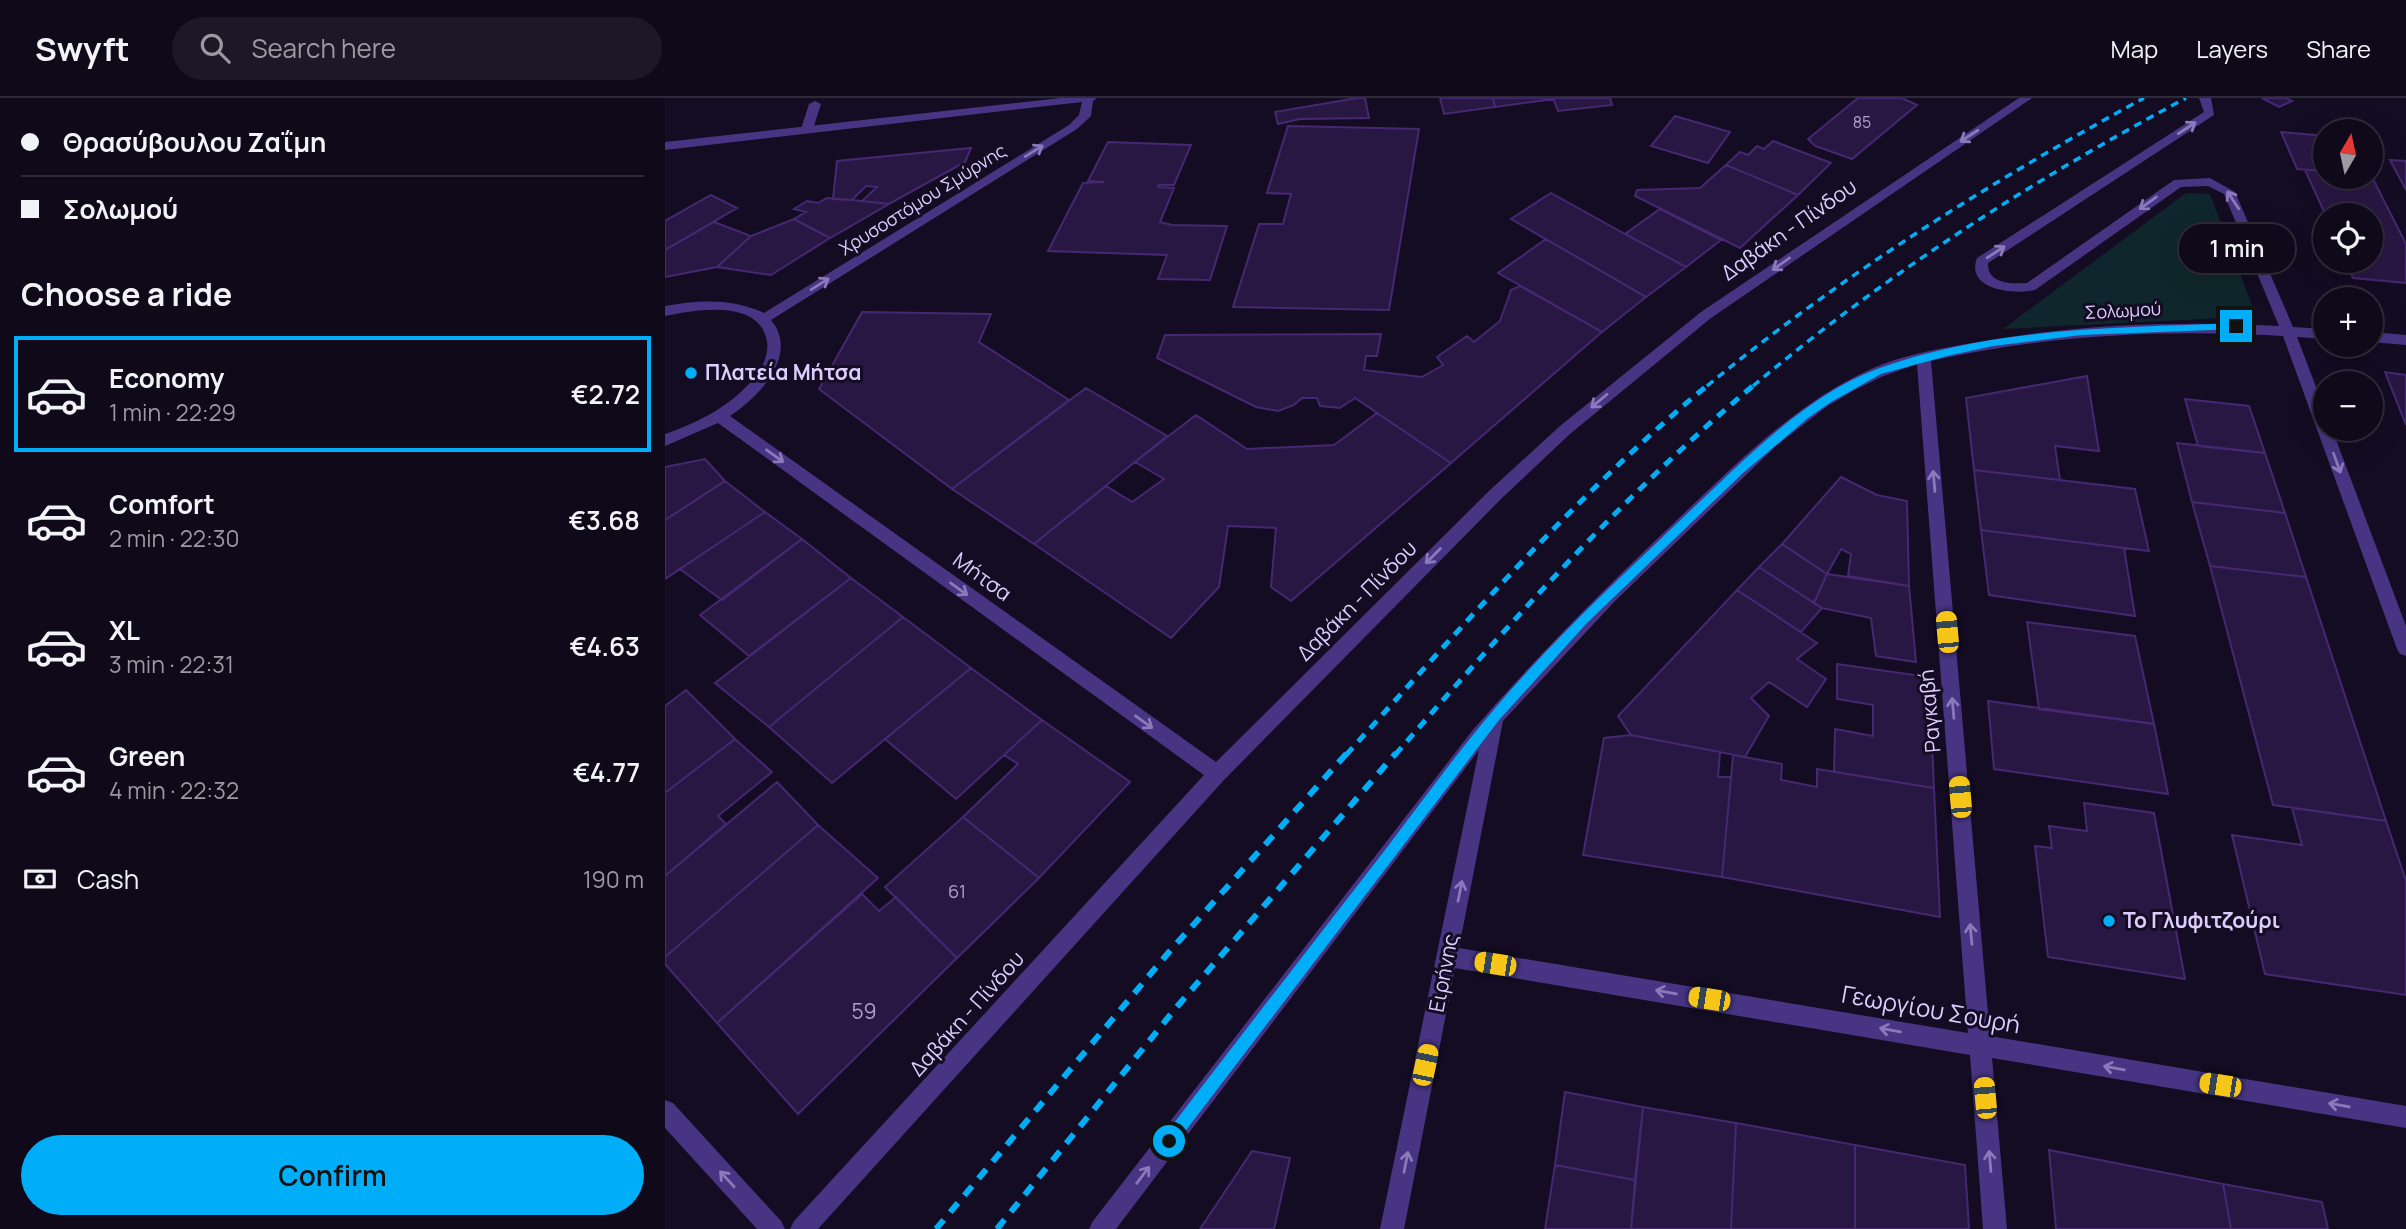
<!DOCTYPE html>
<meta charset="utf-8">
<style>
body{margin:0;font-family:Manrope,sans-serif;background:#1d1727;color:#f1f3f6;height:100vh;display:flex;flex-direction:column;font-size:26px;white-space:nowrap}
*{box-sizing:border-box;margin:0}
p{font-size:23px;color:#9b9aa2}
.icon{flex:none;width:38px;height:38px;fill:none;stroke:currentColor;stroke-width:2;stroke-linecap:round;stroke-linejoin:round}
.map{position:relative;flex:1;overflow:hidden}
.details{display:flex;flex-direction:column;background:#0f091a;width:665px}
.details>*{flex:none}
.hud{display:grid;align-content:center;height:154px;padding:0 21px;background:#0f091a}
.needle{width:46px;rotate:9deg}
.tools{position:absolute;left:1648px;top:21px;display:grid;gap:14px}
.tools a{display:grid;place-items:center;width:70px;height:70px;border-radius:50%;background:#0f091a;box-shadow:0 7px 28px #0002,0 0 0 2px #2f2a39;font-size:35px}
.end{position:absolute;width:32px;height:32px;margin:-16px;border:9px solid #00aef8;background:#111;box-shadow:0 0 0 4px #111}
.from{border-radius:50%}
.bubble{position:absolute;height:49px;border-radius:24px;background:#0f091a;box-shadow:0 7px 28px #0002,0 0 0 2px #2f2a39;font-size:23px;font-weight:600;line-height:49px;text-align:center}
.car{position:absolute;width:21px;height:42px;margin:-21px -10px;border-radius:9px;box-shadow:0 0 5px 2px #0007;background:linear-gradient(#f5c518 24%,#345 0 40%,#f5c518 0 76%,#345 0 86%,#f5c518 0)}
.hud b{display:flex;align-items:center;gap:24px;height:66px;font-size:26px}
.hud b+b{border-top:2px solid #2f2a39}
.hud i{width:18px;height:18px;background:#f1f3f6}
ul{padding:0;list-style:none}
li{display:flex;align-items:center;gap:21px;height:116px;margin:0 14px 10px;padding:0 7px;border:4px solid transparent;border-radius:0px}
li div{flex:1}
li b{display:block;font-size:26px}
li em{font-style:normal;font-weight:600}
li.current{border-color:#00aef8}
li>.icon{width:63px;height:63px;stroke-width:1.5}
h2{padding:0 21px;font-size:32px;line-height:84px}
.pay{display:flex;align-items:center;gap:18px;height:77px;padding:0 21px;font-size:26px}
.pay p{margin-inline-start:auto}
.primary-button{display:flex;gap:14px;margin-top:auto;padding:14px 21px}
.primary-button a{flex:1;height:80px;border-radius:42px;background:#00aef8;color:#111;font-size:28px;font-weight:600;line-height:80px;text-align:center}
header{display:flex;align-items:center;gap:42px;box-sizing:border-box;height:98px;padding:0 35px;background:#0f091a;border-bottom:2px solid #2f2a39}
header strong{font-size:33px}
nav{display:flex;gap:38px;margin-inline-start:auto;font-size:24px}
.search{width:490px;height:63px;background:#1d1727;display:flex;align-items:center;gap:18px;box-sizing:border-box;padding:0 24px;border-radius:38px;color:#9b9aa2;font-size:26px}
main{display:flex;flex:1;min-height:0}
.map>svg:first-child{display:block}
.green{fill:#0f272c}
.building{fill:#291743;stroke:#452871;stroke-width:2}
.lines{fill:none;stroke-linecap:round;stroke-linejoin:round}
.service{fill:#473583;fill-rule:evenodd}
.minor{fill:#473583;fill-rule:evenodd}
.rail-far2{stroke:#00aef8;stroke-width:3.5;stroke-dasharray:8 6;stroke-linecap:butt}
.rail-far1{stroke:#00aef8;stroke-width:5;stroke-dasharray:10 8;stroke-linecap:butt}
.rail{stroke:#00aef8;stroke-width:6;stroke-dasharray:12 10;stroke-linecap:butt}
.oneway{stroke:#8a79bb}
.route{fill:#00aef8}
.poi-dot{fill:#00aef8;stroke:#140c22;stroke-width:2.5}
.labels{text-anchor:middle;stroke-width:6;stroke-linejoin:round;paint-order:stroke}
.far-number-label{font-size:16px;fill:#afa0d0}
.far-street-label{font-size:18px;fill:#dccdff;stroke:#140c22}
.number-label{font-size:18px;fill:#afa0d0}
.street-label{font-size:21px;fill:#dccdff;stroke:#140c22}
.poi-label{font-size:21px;font-weight:bold;fill:#dccdff;stroke:#140c22;text-anchor:start}
.near-number-label{font-size:21px;fill:#afa0d0}
.near-street-label{font-size:24px;fill:#dccdff;stroke:#140c22}
</style>
<header>
<strong>Swyft</strong>
<div class="search"><svg class="icon" aria-label="search" viewBox="0 0 24 24"><circle cx="10" cy="10" r="6"/><path d="M15 15l6 6"/></svg>Search here</div>
<nav><a>Map</a><a>Layers</a><a>Share</a></nav>
</header>
<main>
<section class="details">
<div class="hud">
<b><i class="from"></i>Θρασύβουλου Ζαΐμη</b>
<b><i></i>Σολωμού</b>
</div>
<h2>Choose a ride</h2>
<ul>
<li class="current"><svg class="icon" aria-label="car" viewBox="0 0 24 24"><path d="M5 17H2v-5l4-1 3-4h7l3 4 3 1v5h-3M9 17h6M6 11h13"/><circle cx="7" cy="17" r="2"/><circle cx="17" cy="17" r="2"/></svg><div><b>Economy</b><p>1 min · 22:29</p></div><em>€2.72</em></li>
<li><svg class="icon" aria-label="car" viewBox="0 0 24 24"><path d="M5 17H2v-5l4-1 3-4h7l3 4 3 1v5h-3M9 17h6M6 11h13"/><circle cx="7" cy="17" r="2"/><circle cx="17" cy="17" r="2"/></svg><div><b>Comfort</b><p>2 min · 22:30</p></div><em>€3.68</em></li>
<li><svg class="icon" aria-label="car" viewBox="0 0 24 24"><path d="M5 17H2v-5l4-1 3-4h7l3 4 3 1v5h-3M9 17h6M6 11h13"/><circle cx="7" cy="17" r="2"/><circle cx="17" cy="17" r="2"/></svg><div><b>XL</b><p>3 min · 22:31</p></div><em>€4.63</em></li>
<li><svg class="icon" aria-label="car" viewBox="0 0 24 24"><path d="M5 17H2v-5l4-1 3-4h7l3 4 3 1v5h-3M9 17h6M6 11h13"/><circle cx="7" cy="17" r="2"/><circle cx="17" cy="17" r="2"/></svg><div><b>Green</b><p>4 min · 22:32</p></div><em>€4.77</em></li>
</ul>
<div class="pay"><svg class="icon" aria-label="cash" viewBox="0 0 24 24"><path d="M3 7h18v10H3z"/><circle cx="12" cy="12" r="2"/></svg>Cash<p>190 m</p></div>
<div class="primary-button"><a>Confirm</a></div>
</section>
<div class="map">
<svg width="1741" height="1131" viewBox="0 0 1741 1131">
<rect width="100%" height="100%" fill="#140c22"/>
<!-- green -->
<path class="green" d="M1521,95L1545,96L1588,210L1585,214L1559,220L1338,231Z"/>
<!-- building -->
<path class="building" d="M692,0H700L704,20L635,21L613,26L610,14Z
M775,0H828L830,9L779,16Z
M828,0H888L889,1L830,9Z
M888,0H945L947,7L893,13Z
M1193,0H1237L1252,7L1187,61L1150,48L1143,41Z
M1597,0H1621L1627,3L1614,9Z
M1010,18L1065,34L1043,65L986,48Z
M623,28L754,31L724,212L568,209L594,126H618L626,96L602,95Z
M1616,34L1661,38V73L1632,71Z
M1108,43L1166,65L1133,97L1061,67L1075,54L1083,57L1092,48L1099,51Z
M443,44L526,47L509,87H494L493,89L509,90L495,124L507,127L562,128L545,182L493,181L502,157L383,153L418,85L439,84L423,83Z
M306,50L300,64L224,106L197,103L212,89L201,88L187,102L168,101L172,63Z
M1725,62L1741,63V92Z
M1061,67L1133,97L1075,150L970,98L972,92L1035,90Z
M1640,72L1661,73V79L1706,77L1741,146V185L1688,180L1681,163H1706V117L1661,118Z
M886,95L960,136L1021,169L981,199L846,121Z
M46,97L72,110L0,152V123Z
M162,100L187,102L224,106L165,140L129,121L141,114L129,111L142,103L153,105Z
M995,111L1056,142L1021,169L960,136Z
M129,121L165,140L106,177L52,169L86,138Z
M49,124L86,138L52,169L0,179V152Z
M881,141L981,199L937,234L833,175Z
M855,188L937,234L786,365L690,300L675,310L655,308L652,300H637L629,307L613,313L591,309L492,260L500,237L716,236L712,258H701L699,272L757,279L778,267L772,259L802,238L809,244L835,223L846,192Z
M197,214L326,216L314,244L404,302L287,391L154,291Z
M1720,274L1741,277V327Z
M1422,278L1434,353L1390,348L1395,382L1309,372L1301,300Z
M421,290L502,338L369,446L287,391Z
M1520,301L1584,308L1600,355L1533,348Z
M712,315L786,365L626,503L606,489L611,430L563,428L554,489L506,540L369,446L441,388L467,404L499,381L470,364L531,317L582,351L669,347Z
M1512,345L1600,355L1620,415L1527,404Z
M40,361L60,383L0,422V369Z
M1309,372L1470,391L1484,453L1316,432Z
M1176,379L1212,397L1242,403L1244,488L1183,478L1186,456L1176,451L1162,476L1117,446Z
M60,383L100,414L0,481V422Z
M1527,404L1620,415L1641,479L1545,468Z
M100,414L137,441L57,502L15,471Z
M1316,432L1459,450L1470,518L1324,497Z
M137,441L186,480L84,558L35,517Z
M1117,446L1162,476L1149,505L1094,469Z
M1545,468L1641,479L1721,723L1608,707Z
M1094,469L1157,510L1136,534L1072,492Z
M1162,476L1244,488L1251,564L1211,558L1206,520L1157,510L1149,505Z
M186,480L238,519L104,629L50,585Z
M1072,492L1152,545L1132,561L1161,581L1142,609L1104,584L1086,600L1104,618L1080,659L966,637L953,618Z
M238,519L306,570L167,685L104,629Z
M1362,524L1470,538L1489,626L1374,611Z
M1172,566L1264,579L1269,690L1169,674L1170,631L1208,638V607L1172,601Z
M306,570L377,622L291,701L220,641Z
M21,592L70,641L0,695V608Z
M1323,603L1489,626L1503,696L1329,671Z
M377,622L465,684L374,780L298,719L353,666L339,657Z
M966,637L1055,654L1053,679H1066L1057,779L918,757L939,640Z
M70,641L107,674L53,718L61,726L0,778V695Z
M1068,657L1117,666L1116,682L1152,689V671L1269,690L1275,819L1057,779Z
M112,684L153,727L0,859V778Z
M1419,705L1489,715L1520,881L1383,859L1370,748L1387,750L1384,728L1422,733Z
M1627,710L1721,723L1741,783V897L1600,876L1567,737L1637,747Z
M298,719L374,780L292,860L220,789Z
M153,727L213,780L52,925L0,866V859Z
M197,796L214,813L231,799L292,860L133,1016L52,925Z
M900,994L978,1009L970,1082L890,1067Z
M978,1009L1071,1025L1066,1131H966Z
M1071,1025L1190,1047V1131H1066Z
M1190,1047L1300,1067L1304,1131H1190Z
M1384,1052L1558,1086L1566,1131H1391Z
M587,1053L625,1060L609,1131H535Z
M890,1067L970,1082L966,1131H880Z
M1558,1086L1657,1104L1663,1131H1566Z"/>
<g class="lines">
<!-- service -->
<path class="service" d="M150,3L156,6L148,31L138,33L136,31L144,6Z"/>
<!-- minor -->
<path class="minor" d="M396,0H432L428,3L426,18L412,31L106,222C135,257 93,300 65,318L551,664L825,392L895,328L1036,214L1354,0H1367L1046,220L905,336L837,400L559,682L153,1131H125L129,1123L539,677L53,325L0,348V336C35,324 70,306 93,275C100,265 105,251 101,239C90,201 29,212 0,218V208C34,202 67,200 99,215L404,27L414,17L417,4L0,52V44Z
M1534,0H1546L1549,17L1323,165C1322,186 1346,186 1362,185L1509,82L1545,80L1570,94L1628,229L1661,231V241L1632,239L1661,315V331H1667L1741,528V558L1735,556L1732,551L1618,238C1499,231 1382,237 1266,263L1325,938L1741,1008V1030L1327,960L1342,1131H1318L1305,957L790,870L739,1131H715L814,652L451,1131H424L428,1123L807,633C872,558 942,488 1014,420C1073,364 1131,305 1206,271C1240,256 1277,250 1313,244C1413,226 1513,223 1614,228L1559,96L1543,88L1516,89L1370,192C1349,197 1300,192 1312,160L1539,14ZM1252,266L1303,935L794,850L838,623L950,503L1111,348L1161,309L1188,293L1216,279Z
M1706,234L1741,237V247L1706,244Z
M0,1002L8,1005L116,1123L120,1131H92L0,1030Z"/>
<!-- rail-far2 -->
<path class="rail-far2" d="M1042,288C1177,177 1325,84 1479,0
M1088,288C1221,176 1368,82 1521,0"/>
<!-- rail-far1 -->
<path class="rail-far1" d="M681,657C797,529 910,397 1044,286
M730,657C844,526 957,398 1090,286"/>
<!-- rail -->
<path class="rail" d="M271,1131L504,854L682,655
M332,1131L510,911L731,655"/>
</g>
<!-- one-way arrows -->
<defs><path id="oneway-shaft" d="M-6 0H5M1.5-3L5.5 0L1.5 3" fill="none" stroke-width="1.6" stroke-linecap="round" stroke-linejoin="round" transform="scale(1.75)"/></defs>
<g class="oneway">
<use href="#oneway-shaft" transform="translate(1522 30) rotate(-33)"/>
<use href="#oneway-shaft" transform="translate(1304 38) rotate(147)"/>
<use href="#oneway-shaft" transform="translate(369 53) rotate(-32)"/>
<use href="#oneway-shaft" transform="translate(1568 102) rotate(-123)"/>
<use href="#oneway-shaft" transform="translate(1483 105) rotate(144)"/>
<use href="#oneway-shaft" transform="translate(1331 154) rotate(-33)"/>
<use href="#oneway-shaft" transform="translate(1116 166) rotate(145)"/>
<use href="#oneway-shaft" transform="translate(155 186) rotate(-32)"/>
<use href="#oneway-shaft" transform="translate(934 303) rotate(140)"/>
<use href="#oneway-shaft" transform="translate(110 358) rotate(36)"/>
<use href="#oneway-shaft" transform="translate(1672 365) rotate(70)"/>
<use href="#oneway-shaft" transform="translate(1269 383) rotate(-95)"/>
<use href="#oneway-shaft" transform="translate(768 458) rotate(135)"/>
<use href="#oneway-shaft" transform="translate(294 491) rotate(36)"/>
<use href="#oneway-shaft" transform="translate(1288 610) rotate(-95)"/>
<use href="#oneway-shaft" transform="translate(479 624) rotate(36)"/>
<use href="#oneway-shaft" transform="translate(795 793) rotate(-79)"/>
<use href="#oneway-shaft" transform="translate(1306 836) rotate(-95)"/>
<use href="#oneway-shaft" transform="translate(1001 894) rotate(-170)"/>
<use href="#oneway-shaft" transform="translate(1225 932) rotate(-170)"/>
<use href="#oneway-shaft" transform="translate(1449 970) rotate(-170)"/>
<use href="#oneway-shaft" transform="translate(1674 1007) rotate(-170)"/>
<use href="#oneway-shaft" transform="translate(1325 1063) rotate(-95)"/>
<use href="#oneway-shaft" transform="translate(741 1064) rotate(-79)"/>
<use href="#oneway-shaft" transform="translate(478 1077) rotate(-53)"/>
<use href="#oneway-shaft" transform="translate(62 1081) rotate(-133)"/>
</g>
<!-- route -->
<path class="route" d="M1571,225L1576,228L1574,231L1416,237L1328,248L1282,258L1216,276L1166,304L1143,320L1078,375L922,525L834,622L509,1048L504,1050L499,1048L497,1043L499,1038C571,944 644,850 717,756C753,709 788,660 826,615C887,542 957,478 1026,412C1079,362 1143,296 1212,271C1327,229 1451,230 1571,225Z"/>
<!-- markers -->
<g class="poi-dot">
<circle cx="26" cy="275" r="7"/>
<circle cx="1444" cy="823" r="7"/>
</g>
<g class="labels">
<!-- far-number labels -->
<g class="far-number-label">
<text x="1197" y="30">85</text>
</g>
<!-- far-street labels -->
<g class="far-street-label">
<text transform="translate(258 102) rotate(-32)" y="6">Χρυσοστόμου Σμύρνης</text>
<text transform="translate(1458 213) rotate(-3)" y="6">Σολωμού</text>
</g>
<!-- number labels -->
<g class="number-label">
<text x="292" y="800">61</text>
</g>
<!-- street labels -->
<g class="street-label">
<text transform="translate(1124 132) rotate(-35)" y="7">Δαβάκη - Πίνδου</text>
<text transform="translate(317 479) rotate(36)" y="7">Μήτσα</text>
<text transform="translate(692 503) rotate(-45)" y="7">Δαβάκη - Πίνδου</text>
<text transform="translate(1265 613) rotate(-95)" y="7">Ραγκαβή</text>
<text transform="translate(779 875) rotate(-79)" y="7">Ειρήνης</text>
<text transform="translate(302 916) rotate(-48)" y="7">Δαβάκη - Πίνδου</text>
</g>
<!-- poi labels -->
<g class="poi-label">
<text x="40" y="282">Πλατεία Μήτσα</text>
<text x="1458" y="830">Το Γλυφιτζούρι</text>
</g>
<!-- near-number labels -->
<g class="near-number-label">
<text x="199" y="921">59</text>
</g>
<!-- near-street labels -->
<g class="near-street-label">
<text transform="translate(1266 912) rotate(10)" y="8">Γεωργίου Σουρή</text>
</g>
</g>
</svg>
<div class="tools">
<a><svg class="needle" viewBox="-14 -14 28 28"><path d="M0-13l5 13h-10z" fill="#e53935"/><path d="M0 13l5-13h-10z" fill="#9b9aa2"/></svg></a>
<a><svg class="icon" aria-label="locate" viewBox="0 0 24 24"><circle cx="12" cy="12" r="6"/><path d="M12 2v4M12 18v4M2 12h4M18 12h4"/></svg></a>
<a>+</a>
<a>−</a>
</div>
<i class="end from" style="left:504px;top:1043px"></i>
<i class="end" style="left:1571px;top:228px"></i>
<div class="bubble" style="left:1514px;top:126px;width:116px">1 min</div>
<i class="car" style="left:1282px;top:534px;rotate:355deg"></i>
<i class="car" style="left:1295px;top:699px;rotate:355deg"></i>
<i class="car" style="left:830px;top:866px;rotate:279deg"></i>
<i class="car" style="left:1044px;top:901px;rotate:279deg"></i>
<i class="car" style="left:760px;top:967px;rotate:12deg"></i>
<i class="car" style="left:1555px;top:987px;rotate:279deg"></i>
<i class="car" style="left:1320px;top:1000px;rotate:355deg"></i>
</div>
</main>
